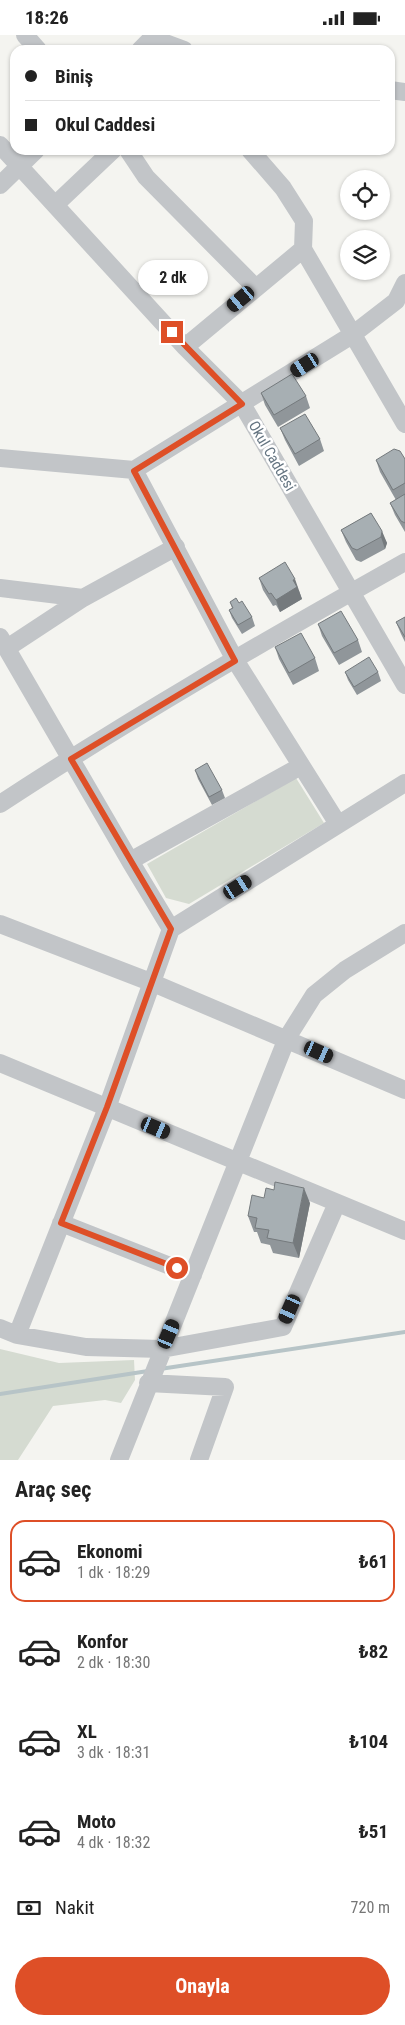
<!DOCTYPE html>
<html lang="tr">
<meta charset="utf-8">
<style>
body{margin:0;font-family:"Roboto Condensed",sans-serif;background:#f2f2f2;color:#222;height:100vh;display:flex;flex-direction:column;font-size:19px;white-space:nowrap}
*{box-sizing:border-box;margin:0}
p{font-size:16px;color:#767676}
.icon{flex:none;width:28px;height:28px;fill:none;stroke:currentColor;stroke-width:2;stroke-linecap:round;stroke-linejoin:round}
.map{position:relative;height:1425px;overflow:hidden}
.sheet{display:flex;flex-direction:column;background:#fff;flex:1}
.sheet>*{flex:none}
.banner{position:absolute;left:10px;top:10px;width:385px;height:110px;border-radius:15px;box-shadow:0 1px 4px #0004;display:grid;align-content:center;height:110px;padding:0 15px;background:#fff}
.buttons{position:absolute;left:340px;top:135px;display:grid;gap:10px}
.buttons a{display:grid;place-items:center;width:50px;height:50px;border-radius:50%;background:#fff;box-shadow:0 1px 4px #0004;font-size:25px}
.end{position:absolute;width:22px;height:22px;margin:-11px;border:6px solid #de4f27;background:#fff;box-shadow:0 0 0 2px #fff}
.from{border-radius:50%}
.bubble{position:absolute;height:35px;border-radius:18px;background:#fff;box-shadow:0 1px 4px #0004;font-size:16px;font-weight:700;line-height:35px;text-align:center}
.car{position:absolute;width:15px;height:30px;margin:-15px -8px;border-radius:6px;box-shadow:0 0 4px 1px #0007;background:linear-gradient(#222 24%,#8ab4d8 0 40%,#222 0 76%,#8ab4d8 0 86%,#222 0)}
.banner b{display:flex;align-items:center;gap:18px;height:48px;font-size:19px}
.banner b+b{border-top:1px solid #e0e0e0}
.banner i{width:12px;height:12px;background:#222}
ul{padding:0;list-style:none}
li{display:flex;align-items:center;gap:15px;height:82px;margin:0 10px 8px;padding:0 5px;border:2px solid transparent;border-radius:15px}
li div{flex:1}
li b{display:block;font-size:19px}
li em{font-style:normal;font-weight:700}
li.selected{border-color:#de4f27}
li>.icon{width:45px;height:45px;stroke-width:1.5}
h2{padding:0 15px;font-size:22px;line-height:60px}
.pay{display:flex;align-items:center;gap:12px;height:55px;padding:0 15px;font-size:19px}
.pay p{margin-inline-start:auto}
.action{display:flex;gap:10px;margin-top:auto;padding:10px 15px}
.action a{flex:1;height:58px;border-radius:30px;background:#de4f27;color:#fff;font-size:20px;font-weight:700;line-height:58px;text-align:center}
.status{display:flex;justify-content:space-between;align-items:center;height:35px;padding:0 25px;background:#fff;direction:ltr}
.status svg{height:14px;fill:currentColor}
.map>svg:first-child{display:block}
.green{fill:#d5dbd1}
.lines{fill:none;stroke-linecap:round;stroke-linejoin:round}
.stream{stroke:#b7c4c7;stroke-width:4}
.minor{stroke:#c2c5c8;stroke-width:18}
.wall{fill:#90969a}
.shaded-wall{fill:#757a7d}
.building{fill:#a7afb3;stroke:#757a7d}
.route{stroke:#de4f27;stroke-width:6}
.labels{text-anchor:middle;stroke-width:5;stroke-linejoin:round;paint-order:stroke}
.street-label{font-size:15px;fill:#647481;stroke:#fff}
</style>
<div class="status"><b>18:26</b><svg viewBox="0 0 49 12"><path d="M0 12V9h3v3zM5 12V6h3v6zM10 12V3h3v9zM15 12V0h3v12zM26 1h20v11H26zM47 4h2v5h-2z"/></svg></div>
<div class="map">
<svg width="405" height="1425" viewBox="0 0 405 1425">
<rect width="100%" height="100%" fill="#f4f4f0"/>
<!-- green -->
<path class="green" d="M296,743L324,788L189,869L166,863L147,829Z
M0,1314L59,1328L134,1325L135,1345L121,1368L105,1365L53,1371L18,1425H0Z"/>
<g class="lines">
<!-- stream -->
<path class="stream" d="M160,1334L405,1297
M0,1359L148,1336"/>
<!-- minor -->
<path class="minor" d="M25,0L38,15
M152,3L184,15
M140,15L152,3
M390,55L405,57
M0,110L185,312L242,369L405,650
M128,115L146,142L255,252
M250,115L283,153L304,186L303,214L405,389
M0,150L36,115
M56,169L113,115
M185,312L303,214
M0,423L134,435L352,300L396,266L405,248
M134,435L235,625L338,789
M0,553L83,563
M0,602L130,826L301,731
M7,613L83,563L176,512
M0,769C131,683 268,604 405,527
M130,826L171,894
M0,889L153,948L405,1055
M0,1028L405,1196
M61,1188L193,1240
M0,1293L17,1300L86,1312L162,1314L283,1292L337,1168
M17,1300L107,1073L171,894L405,748
M148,1348L225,1352L199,1425
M119,1425L287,1003L314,960L345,935L405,898"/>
</g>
<!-- wall -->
<path class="wall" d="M261,358L306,361L310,373L278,392L265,370Z
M280,393L320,404L324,416L299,431L285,405Z
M405,424V497L395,480L390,468L396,465L380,437L376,425Z
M371,478L387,508L385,514L361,527L356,525L346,507L341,495Z
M259,543L299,556L302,564L280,577L276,570L273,571L263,555Z
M230,567L239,568L252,582L255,591L242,599L232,583L229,575L232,573Z
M405,582V607L401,599L396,587Z
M318,589L358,605L362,617L339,630L322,601Z
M275,612L315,623L319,636L293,650L279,624Z
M345,637H378L381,646L357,660L348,645Z
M195,735L222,755L225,763L212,770L198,744Z
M310,1168L299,1223L273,1218L270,1210L261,1208L257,1197H254L248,1181Z"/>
<!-- shaded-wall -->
<path class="shaded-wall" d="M382,496L387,508L385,514L381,502Z
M295,544L302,564L280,577L276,565L293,545Z
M304,1153L310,1168L299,1223L293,1208Z"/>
<!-- building -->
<path class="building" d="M292,339L306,361L274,380L261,358Z
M305,379L320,404L295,419L280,393Z
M394,414L400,416L405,424V448L393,455L376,425Z
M405,459V488L401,486L390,468Z
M371,478L382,496L381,502L357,515L352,513L341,495Z
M285,527L295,544L293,545L297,552L276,565L271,558L269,559L259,543Z
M236,563L239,568L242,566L252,582L238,590L229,575L233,573L230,567Z
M341,576L358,605L334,618L318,589Z
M405,582V602L396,587Z
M301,598L315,623L289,638L275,612Z
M369,622L378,637L354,652L345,637Z
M207,728L222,755L209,762L195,735Z
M275,1147L304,1153L293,1208L267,1203L269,1195L255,1193L257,1183L248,1181L252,1160L264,1163L266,1153L274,1155Z"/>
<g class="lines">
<!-- route -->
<path class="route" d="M172,297L242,369L134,436L235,626L71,724L171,894L107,1072L61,1188L177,1233"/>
</g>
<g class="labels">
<!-- street labels -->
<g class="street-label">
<text transform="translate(272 421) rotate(60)" y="5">Okul Caddesi</text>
</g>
</g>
</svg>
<div class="buttons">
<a><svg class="icon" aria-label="locate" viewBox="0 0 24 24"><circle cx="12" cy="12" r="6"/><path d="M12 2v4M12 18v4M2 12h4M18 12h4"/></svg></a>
<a><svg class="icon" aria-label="layers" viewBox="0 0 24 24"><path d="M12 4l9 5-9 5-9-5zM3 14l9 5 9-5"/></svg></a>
</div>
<i class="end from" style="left:177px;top:1233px"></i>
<i class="end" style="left:172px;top:297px"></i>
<div class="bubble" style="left:138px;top:225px;width:70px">2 dk</div>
<i class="car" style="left:241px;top:264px;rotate:230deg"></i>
<i class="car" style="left:305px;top:330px;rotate:238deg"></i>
<i class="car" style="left:238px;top:852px;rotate:58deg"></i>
<i class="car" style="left:319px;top:1017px;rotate:114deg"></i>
<i class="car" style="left:156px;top:1093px;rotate:113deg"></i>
<i class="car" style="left:290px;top:1274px;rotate:204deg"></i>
<i class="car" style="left:169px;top:1299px;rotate:23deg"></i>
<div class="banner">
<b><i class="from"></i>Biniş</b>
<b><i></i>Okul Caddesi</b>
</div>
</div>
<section class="sheet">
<h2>Araç seç</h2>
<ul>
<li class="selected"><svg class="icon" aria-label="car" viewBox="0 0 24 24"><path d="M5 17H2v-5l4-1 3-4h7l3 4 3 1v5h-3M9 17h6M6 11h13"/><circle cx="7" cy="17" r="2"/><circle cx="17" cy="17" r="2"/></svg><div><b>Ekonomi</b><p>1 dk · 18:29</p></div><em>₺61</em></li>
<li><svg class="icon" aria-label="car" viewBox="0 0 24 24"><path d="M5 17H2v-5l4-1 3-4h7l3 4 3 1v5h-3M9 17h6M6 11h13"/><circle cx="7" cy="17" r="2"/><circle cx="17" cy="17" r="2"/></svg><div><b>Konfor</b><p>2 dk · 18:30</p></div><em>₺82</em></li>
<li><svg class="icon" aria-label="car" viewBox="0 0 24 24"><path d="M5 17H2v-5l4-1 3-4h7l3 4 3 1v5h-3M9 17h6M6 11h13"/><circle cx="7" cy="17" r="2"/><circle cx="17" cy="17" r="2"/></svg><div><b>XL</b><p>3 dk · 18:31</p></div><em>₺104</em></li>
<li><svg class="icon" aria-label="car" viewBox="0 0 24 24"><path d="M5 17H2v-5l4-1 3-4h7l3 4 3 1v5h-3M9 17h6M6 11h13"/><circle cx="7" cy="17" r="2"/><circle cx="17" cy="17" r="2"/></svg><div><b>Moto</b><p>4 dk · 18:32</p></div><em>₺51</em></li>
</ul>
<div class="pay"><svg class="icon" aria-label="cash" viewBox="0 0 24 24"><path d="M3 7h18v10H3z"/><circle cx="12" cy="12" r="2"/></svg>Nakit<p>720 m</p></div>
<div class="action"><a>Onayla</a></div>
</section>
